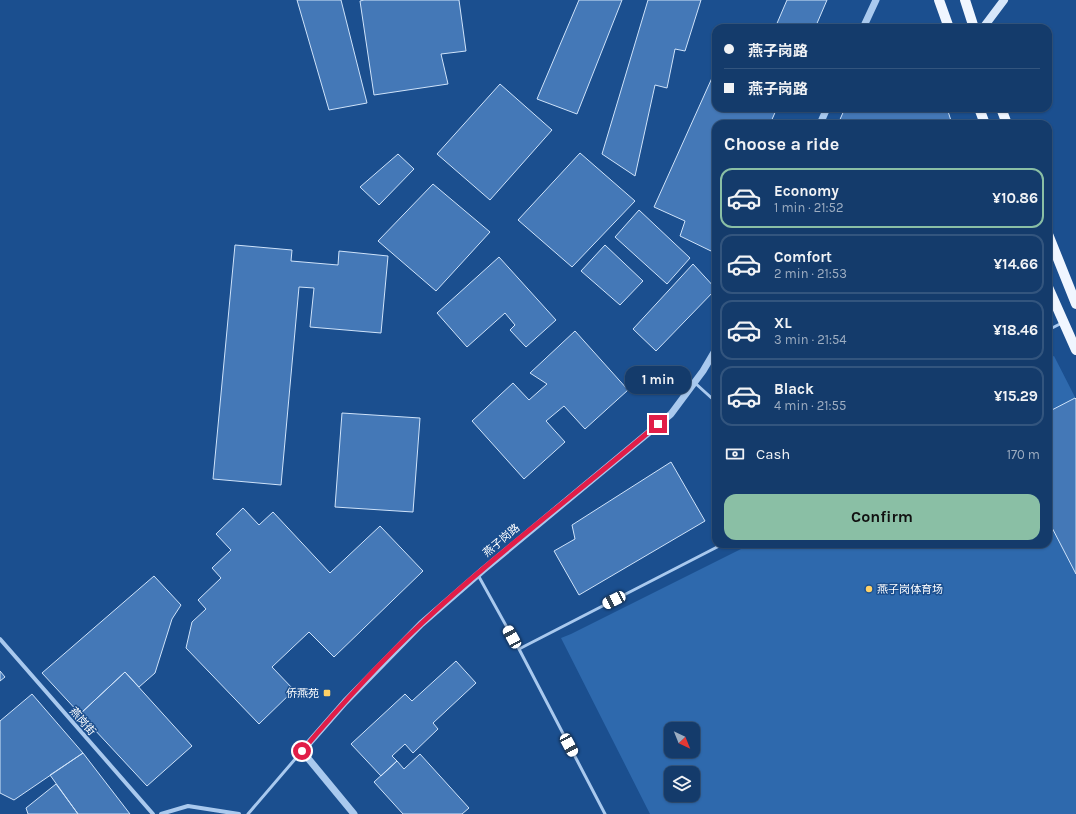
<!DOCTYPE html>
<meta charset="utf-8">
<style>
body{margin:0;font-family:Karla,"Noto Sans SC",sans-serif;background:#1d4271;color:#f1f3f6;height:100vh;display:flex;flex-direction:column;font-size:15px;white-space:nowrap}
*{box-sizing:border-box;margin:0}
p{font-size:13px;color:#9dadc1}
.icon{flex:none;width:22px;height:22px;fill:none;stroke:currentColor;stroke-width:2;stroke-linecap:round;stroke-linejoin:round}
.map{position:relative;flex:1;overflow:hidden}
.details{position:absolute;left:712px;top:120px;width:340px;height:428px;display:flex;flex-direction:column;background:#143b6b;border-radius:12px;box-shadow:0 1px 3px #0004,0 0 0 1px #33557e}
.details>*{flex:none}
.top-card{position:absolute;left:712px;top:24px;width:340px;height:88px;border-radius:12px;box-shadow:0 1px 3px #0004,0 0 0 1px #33557e;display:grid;align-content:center;height:88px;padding:0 12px;background:#143b6b}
.needle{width:26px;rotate:137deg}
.buttons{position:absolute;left:664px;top:722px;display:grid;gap:8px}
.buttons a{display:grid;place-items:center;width:36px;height:36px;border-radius:8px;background:#143b6b;box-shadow:0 1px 3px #0004,0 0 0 1px #33557e;font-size:20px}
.end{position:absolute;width:18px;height:18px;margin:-9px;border:5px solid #e11d48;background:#fff;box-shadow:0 0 0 2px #fff}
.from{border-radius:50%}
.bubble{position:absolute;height:28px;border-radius:12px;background:#143b6b;box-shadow:0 1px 3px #0004,0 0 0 1px #33557e;font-size:13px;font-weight:700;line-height:28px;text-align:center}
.car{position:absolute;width:12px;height:24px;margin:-12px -6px;border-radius:5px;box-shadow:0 0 3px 1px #0007;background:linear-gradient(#fff 24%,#345 0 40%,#fff 0 76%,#345 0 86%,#fff 0)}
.top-card b{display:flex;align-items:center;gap:14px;height:38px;font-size:15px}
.top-card b+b{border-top:1px solid #33557e}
.top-card i{width:10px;height:10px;background:#f1f3f6}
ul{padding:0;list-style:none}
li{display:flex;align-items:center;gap:12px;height:60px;margin:0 8px 6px;padding:0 4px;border:2px solid #33557e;border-radius:12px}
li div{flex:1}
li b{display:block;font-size:15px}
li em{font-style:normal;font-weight:700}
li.selected{border-color:#8abfa5}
li>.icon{width:36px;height:36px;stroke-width:1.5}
h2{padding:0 12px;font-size:18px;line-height:48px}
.pay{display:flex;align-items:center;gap:10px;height:44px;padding:0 12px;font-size:15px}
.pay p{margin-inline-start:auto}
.button{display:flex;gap:8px;margin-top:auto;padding:8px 12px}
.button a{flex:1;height:46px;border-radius:12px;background:#8abfa5;color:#111;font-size:16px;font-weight:700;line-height:46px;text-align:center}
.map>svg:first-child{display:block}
.green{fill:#2e69ad;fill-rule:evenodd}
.building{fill:#4478b7;stroke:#cfe3fa}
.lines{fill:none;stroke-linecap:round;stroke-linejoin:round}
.service{stroke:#a9c9ee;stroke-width:3}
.minor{stroke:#a9c9ee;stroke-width:4}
.tertiary{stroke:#a9c9ee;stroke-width:7}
.secondary{stroke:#d6e6fa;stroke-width:8}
.primary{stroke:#f0f6ff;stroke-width:10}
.route{stroke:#e11d48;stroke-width:5}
.poi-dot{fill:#ffd166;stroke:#1b4f8f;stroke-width:1.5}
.labels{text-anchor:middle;stroke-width:3;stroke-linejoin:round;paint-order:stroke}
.street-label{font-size:11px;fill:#fff;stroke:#1b4f8f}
.poi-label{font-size:11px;fill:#fff;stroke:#1b4f8f;text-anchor:start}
</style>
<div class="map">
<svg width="1076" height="814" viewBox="0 0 1076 814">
<rect width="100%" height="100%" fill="#1b4f8f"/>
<!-- green -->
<path class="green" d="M1054,356L1076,399V814H650L561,638L571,634L751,544H1048V358ZM671,729H693V751H671ZM671,773H693V795H671Z"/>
<!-- building -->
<path class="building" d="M297,0H341L367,103L329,110Z
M364,0H459L466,51L441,54L448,84L374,95L360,1Z
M579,0H622L577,114L537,99Z
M648,0H701L685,51L675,49L667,88L655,85L635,176L602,154Z
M787,0H827L815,28H775Z
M716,69V108H777L770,124H716V241L711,251L680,236L685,221L654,207Z
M500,84L552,130L490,200L437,154Z
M845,108H947L952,124H838Z
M580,153L635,201L572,267L518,220Z
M398,154L414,169L379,205L360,187Z
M433,184L490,232L436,291L378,241Z
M639,210L690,258L667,284L615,237Z
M235,245L292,250L291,261L338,265L339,251L388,256L381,333L310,327L314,288L299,287L281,485L213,479Z
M605,245L643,281L620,305L581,271Z
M499,257L556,320L526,347L510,330L515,325L505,313L467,347L437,313Z
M693,264L716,289L656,351L633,329Z
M575,331L628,390L585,429L564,406L546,421L565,442L524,479L472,421L513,383L529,400L547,384L530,373Z
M1075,398L1076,399V574L1048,520V412Z
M342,413L420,418L413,512L335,507Z
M671,462L705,521L579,595L554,551L575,539L572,525Z
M243,508L259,525L273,512L330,573L380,526L423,571L334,657L309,632L272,667L294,690L259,724L186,648L192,622L206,609L198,600L221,578L212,568L231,550L216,534Z
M154,576L181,605L172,619L155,673L139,687L125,672L80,714L42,673Z
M456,661L476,683L433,723L438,729L413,753L405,744L392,756L397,761L381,776L351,744L405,694L412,701Z
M0,671L5,677L0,681Z
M125,672L192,746L147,786L80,714Z
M32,694L83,753L14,800L0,793V721Z
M83,753L130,814H78L50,775Z
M420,754L469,808L462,814H403L374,782L397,761L404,769Z
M56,784L78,814H28L26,808Z"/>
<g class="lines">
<!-- service -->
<path class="service" d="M1048,330L1062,323
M695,383L716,402
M478,575L519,649L605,814
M519,649L723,544
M248,814L302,751"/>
<!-- minor -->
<path class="minor" d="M0,639L153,814
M161,814L188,806L239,814"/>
<!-- tertiary -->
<path class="tertiary" d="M863,28L876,0
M820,124L827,108
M354,814L302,751L345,702L421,624L483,570L671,414L703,371L716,349"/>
<!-- secondary -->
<path class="secondary" d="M983,28L1004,0"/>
<!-- primary -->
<path class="primary" d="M939,0L949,28
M965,0L974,28
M979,108L985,124
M1001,108L1007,124
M1048,234L1076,304
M1048,287L1076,350"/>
</g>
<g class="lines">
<!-- route -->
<path class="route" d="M302,751C340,706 379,663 422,623C497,553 580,491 658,424"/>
</g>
<!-- markers -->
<g class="poi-dot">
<circle cx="869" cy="589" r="4"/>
<rect x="323" y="689" width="8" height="8" rx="2"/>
</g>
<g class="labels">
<!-- street labels -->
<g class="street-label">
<text transform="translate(501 540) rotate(-40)" y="4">燕子岗路</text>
<text transform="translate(83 721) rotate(49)" y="4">燕岗街</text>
</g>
<!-- poi labels -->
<g class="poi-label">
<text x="877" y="593">燕子岗体育场</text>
<text x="319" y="697" text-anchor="end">侨燕苑</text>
</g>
</g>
</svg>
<div class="buttons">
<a><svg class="needle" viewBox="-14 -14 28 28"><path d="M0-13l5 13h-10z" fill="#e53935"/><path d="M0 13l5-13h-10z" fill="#9dadc1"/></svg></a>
<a><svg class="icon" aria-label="layers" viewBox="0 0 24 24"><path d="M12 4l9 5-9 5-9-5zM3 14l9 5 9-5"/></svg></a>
</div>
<i class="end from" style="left:302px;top:751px"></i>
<i class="end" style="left:658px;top:424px"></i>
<div class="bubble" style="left:625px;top:366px;width:66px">1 min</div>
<i class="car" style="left:614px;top:600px;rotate:243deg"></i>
<i class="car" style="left:512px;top:637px;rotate:331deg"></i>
<i class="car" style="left:569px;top:745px;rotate:152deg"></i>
<div class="top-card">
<b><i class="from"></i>燕子岗路</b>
<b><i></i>燕子岗路</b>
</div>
<section class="details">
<h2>Choose a ride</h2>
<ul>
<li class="selected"><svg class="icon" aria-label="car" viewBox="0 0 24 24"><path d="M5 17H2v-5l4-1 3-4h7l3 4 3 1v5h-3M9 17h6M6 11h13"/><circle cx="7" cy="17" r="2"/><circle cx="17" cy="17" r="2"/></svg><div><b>Economy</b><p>1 min · 21:52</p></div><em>¥10.86</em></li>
<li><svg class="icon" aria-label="car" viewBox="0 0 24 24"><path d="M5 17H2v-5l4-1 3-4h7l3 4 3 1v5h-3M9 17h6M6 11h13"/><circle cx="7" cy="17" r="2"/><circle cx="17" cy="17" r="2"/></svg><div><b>Comfort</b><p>2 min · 21:53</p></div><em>¥14.66</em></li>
<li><svg class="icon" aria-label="car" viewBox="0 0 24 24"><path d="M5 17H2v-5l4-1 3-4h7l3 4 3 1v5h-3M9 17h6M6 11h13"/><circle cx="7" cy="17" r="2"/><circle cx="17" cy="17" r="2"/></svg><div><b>XL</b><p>3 min · 21:54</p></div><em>¥18.46</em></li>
<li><svg class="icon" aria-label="car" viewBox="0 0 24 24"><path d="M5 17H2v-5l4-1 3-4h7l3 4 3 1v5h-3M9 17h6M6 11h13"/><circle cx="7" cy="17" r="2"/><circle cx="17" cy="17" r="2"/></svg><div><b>Black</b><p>4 min · 21:55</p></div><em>¥15.29</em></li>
</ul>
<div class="pay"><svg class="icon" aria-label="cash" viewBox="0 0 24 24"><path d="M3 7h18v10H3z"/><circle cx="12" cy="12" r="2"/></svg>Cash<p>170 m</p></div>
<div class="button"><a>Confirm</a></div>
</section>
</div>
